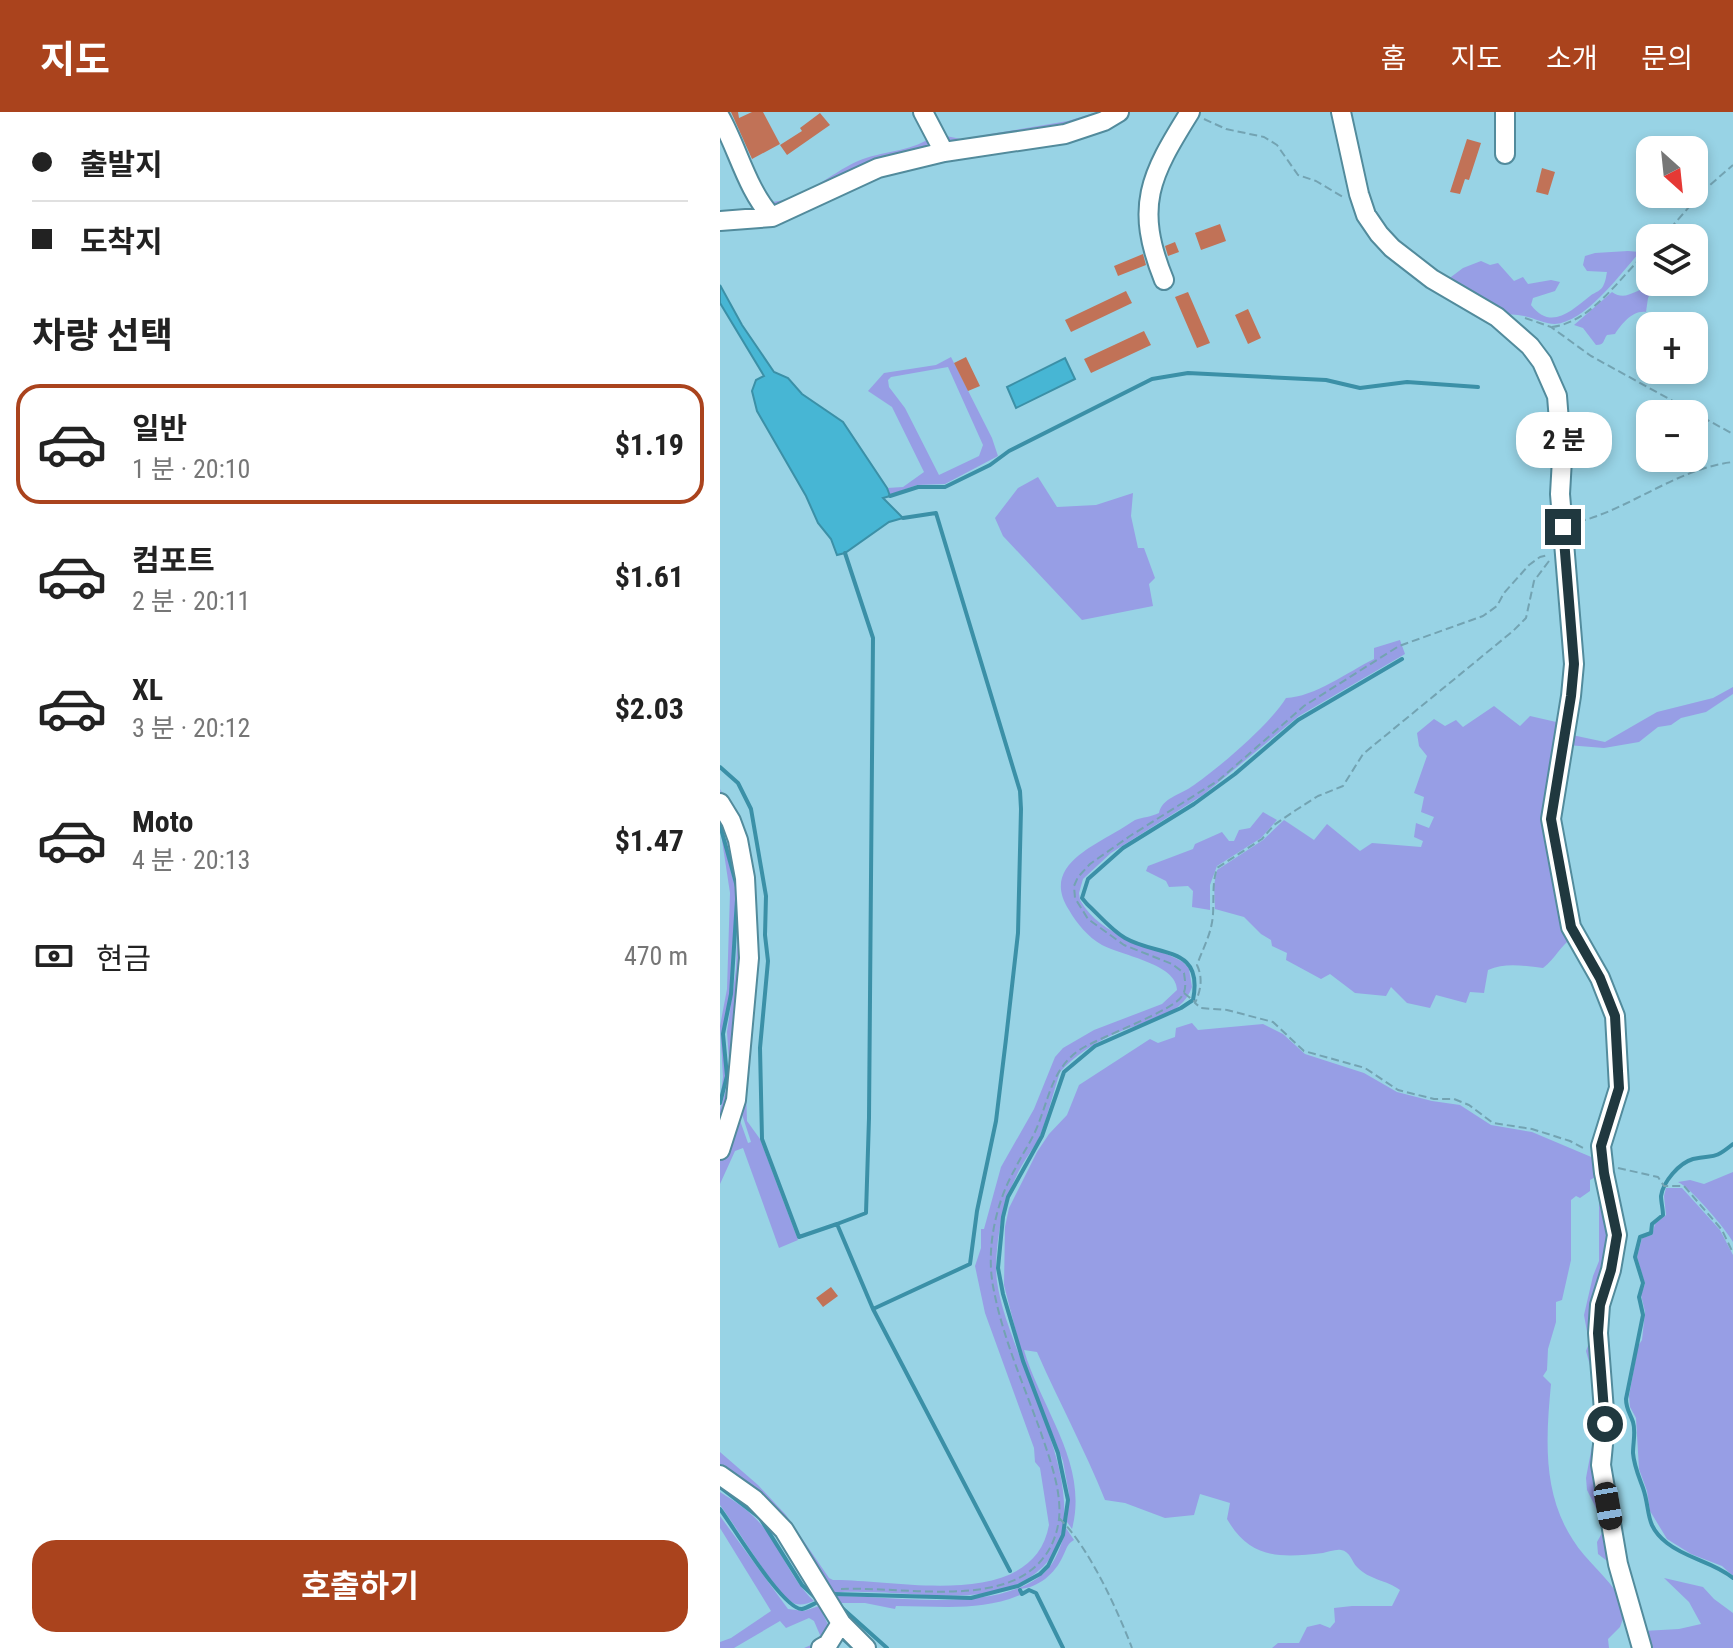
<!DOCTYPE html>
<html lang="ko">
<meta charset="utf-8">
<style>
body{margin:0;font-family:"Roboto Condensed","Noto Sans KR",sans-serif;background:#f6f6f6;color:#222;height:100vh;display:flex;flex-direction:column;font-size:30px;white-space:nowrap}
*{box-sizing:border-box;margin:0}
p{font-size:26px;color:#767676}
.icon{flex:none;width:44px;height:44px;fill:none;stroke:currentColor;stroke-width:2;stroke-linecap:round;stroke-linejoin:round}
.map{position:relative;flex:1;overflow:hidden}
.drawer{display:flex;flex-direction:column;background:#fff;width:720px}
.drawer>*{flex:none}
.banner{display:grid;align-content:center;height:176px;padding:0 32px;background:#fff}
.needle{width:52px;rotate:153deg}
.fabs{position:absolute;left:916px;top:24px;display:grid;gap:16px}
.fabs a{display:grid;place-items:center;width:72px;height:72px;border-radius:16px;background:#fff;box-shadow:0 4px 12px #0003;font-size:40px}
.end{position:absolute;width:36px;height:36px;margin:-18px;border:10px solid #20383f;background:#fff;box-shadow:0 0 0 4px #fff}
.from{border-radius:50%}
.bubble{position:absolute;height:56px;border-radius:24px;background:#fff;box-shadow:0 4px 12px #0003;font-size:26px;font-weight:700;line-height:56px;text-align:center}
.car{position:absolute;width:24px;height:48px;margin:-24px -12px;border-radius:10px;box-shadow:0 0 6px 2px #0007;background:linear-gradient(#222 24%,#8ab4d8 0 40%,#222 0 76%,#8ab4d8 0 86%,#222 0)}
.banner b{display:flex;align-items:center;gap:28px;height:76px;font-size:30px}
.banner b+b{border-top:2px solid #e0e0e0}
.banner i{width:20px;height:20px;background:#222}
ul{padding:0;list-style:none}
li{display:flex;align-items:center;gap:24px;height:120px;margin:0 16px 12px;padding:0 16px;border:4px solid transparent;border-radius:24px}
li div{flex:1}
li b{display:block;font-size:30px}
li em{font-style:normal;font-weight:700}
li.selected{border-color:#aa431d}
li>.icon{width:72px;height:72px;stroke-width:1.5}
h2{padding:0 32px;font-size:36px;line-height:96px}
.pay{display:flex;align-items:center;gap:20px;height:88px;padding:0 32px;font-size:30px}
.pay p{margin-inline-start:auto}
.action{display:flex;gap:16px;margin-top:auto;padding:16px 32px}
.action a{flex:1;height:92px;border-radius:24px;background:#aa431d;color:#fff;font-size:32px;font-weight:700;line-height:92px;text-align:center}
header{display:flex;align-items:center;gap:48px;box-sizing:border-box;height:112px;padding:0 40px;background:#aa431d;color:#fff}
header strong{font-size:38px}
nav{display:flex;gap:44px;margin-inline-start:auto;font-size:28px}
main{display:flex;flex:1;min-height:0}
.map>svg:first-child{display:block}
.green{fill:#979ee5;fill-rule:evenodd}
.water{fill:#47b6d4;stroke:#3b90a7;stroke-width:2}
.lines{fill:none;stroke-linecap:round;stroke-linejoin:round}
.stream{stroke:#3b90a7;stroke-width:4}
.building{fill:#c17257}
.minor-casing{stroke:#528b9c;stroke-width:22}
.path{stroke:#73a3b2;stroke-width:2;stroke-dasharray:8 4;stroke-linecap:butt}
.minor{stroke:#fff;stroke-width:18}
.route{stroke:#20383f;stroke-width:10}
</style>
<header>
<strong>지도</strong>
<nav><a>홈</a><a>지도</a><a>소개</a><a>문의</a></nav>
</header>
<main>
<section class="drawer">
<div class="banner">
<b><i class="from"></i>출발지</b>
<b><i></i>도착지</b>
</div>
<h2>차량 선택</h2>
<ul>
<li class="selected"><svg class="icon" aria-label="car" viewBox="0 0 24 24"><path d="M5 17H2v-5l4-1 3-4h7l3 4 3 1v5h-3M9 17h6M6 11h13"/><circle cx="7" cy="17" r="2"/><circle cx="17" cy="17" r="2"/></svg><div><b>일반</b><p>1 분 · 20:10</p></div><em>$1.19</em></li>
<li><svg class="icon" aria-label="car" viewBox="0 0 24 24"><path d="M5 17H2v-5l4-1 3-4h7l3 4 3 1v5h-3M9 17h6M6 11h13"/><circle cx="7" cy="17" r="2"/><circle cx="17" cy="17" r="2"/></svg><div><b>컴포트</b><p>2 분 · 20:11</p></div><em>$1.61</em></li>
<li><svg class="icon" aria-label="car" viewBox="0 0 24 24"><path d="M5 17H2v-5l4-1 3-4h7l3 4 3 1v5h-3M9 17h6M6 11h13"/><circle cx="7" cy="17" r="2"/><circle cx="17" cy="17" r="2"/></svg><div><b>XL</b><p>3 분 · 20:12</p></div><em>$2.03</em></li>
<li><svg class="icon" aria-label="car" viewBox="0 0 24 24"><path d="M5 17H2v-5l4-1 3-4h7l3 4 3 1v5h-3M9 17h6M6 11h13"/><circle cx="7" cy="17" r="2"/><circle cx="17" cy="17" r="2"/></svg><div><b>Moto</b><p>4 분 · 20:13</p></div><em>$1.47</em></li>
</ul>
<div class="pay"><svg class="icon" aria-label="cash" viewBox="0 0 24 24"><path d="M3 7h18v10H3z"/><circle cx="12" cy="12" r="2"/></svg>현금<p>470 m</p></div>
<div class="action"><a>호출하기</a></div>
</section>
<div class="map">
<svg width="1013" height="1536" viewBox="0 0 1013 1536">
<rect width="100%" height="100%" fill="#98d3e5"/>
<!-- green -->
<path class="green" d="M377,0H391L362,12L225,35L217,19L226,24L241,27L348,9Z
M210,26L214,38L50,98L48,90C81,90 109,62 138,49C161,39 190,40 210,26Z
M908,139L920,140C900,162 866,210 835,212C825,212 814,206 804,204C796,202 788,203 779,202C768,201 738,176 727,168L743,156L761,149L770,153L778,151L794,169L803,165L808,172L831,168L840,170L835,179L813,186L811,193C831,219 851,199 870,184C875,180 882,179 884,172C886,168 886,164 887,160L867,159L863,153L865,144L875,141Z
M930,175L931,181L928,186L926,200C912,198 901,213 895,222L887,223C883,228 885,233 876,233L863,216L854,213L892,180C906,190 915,177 930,175Z
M231,245L272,326L278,344L225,372L197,373L169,383L167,376L183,375L204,360L172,295L148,279L164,261L216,253ZM228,255L263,333L259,344L219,363L185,296L169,275L168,268L171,265Z
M318,365L337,395L376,393L413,381L411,404L418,436H424L435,466L429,472L433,494L362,508L283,424L275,406L298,376Z
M680,528L685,542L579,604L483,683L391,741L363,767L359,781L360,788C382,827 428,830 463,850L469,857L472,875C462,906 419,910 392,923C373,932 354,944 340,960C333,981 328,1003 320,1024C315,1035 307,1044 301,1055C284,1086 277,1119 276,1154C274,1240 417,1421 295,1473C249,1492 193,1480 144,1480C133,1480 120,1479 108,1482L0,1357V1340L38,1373L66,1403L109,1466L113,1468C175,1467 313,1501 329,1413L320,1356L315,1350L314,1336L265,1201L255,1154L261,1136V1117H264L281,1055L314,997L335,945L343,936L374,918L442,892L457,878C457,852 403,844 382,833C368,825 357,812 349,798C323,758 365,738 394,721C402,717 408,712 415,708C423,705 431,705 439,701C442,686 460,683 471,675C498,657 550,612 566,586C594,585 628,560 654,547V536Z
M1013,575V582L986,600L961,606L951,613L938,615L919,630L884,636L847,633L852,623L885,630L937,600L993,586Z
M774,594L800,614L810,604L845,612L830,674L852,826C841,833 835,847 823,856C804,854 786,850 768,858L764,881L750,880L746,891L716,883L710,896L687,891L671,875L666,884L635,881L610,862L601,867L566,848L567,841L552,834L551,828L541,822L524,805L495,797L494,773L497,758L543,728L564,708L594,728L607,712L640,739L652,731L701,735L703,729L694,725L696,711L709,716L714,705L701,700L704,685L694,681L707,644L699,634L697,621L714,607L725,614L736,608L743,615Z
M0,677L20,709L29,743L35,779L38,861L25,949L27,1009L40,1027L78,1128L59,1136L23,1036L15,1039L0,1072V1045L17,1000L28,1031L31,1030L19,993L33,843Z
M0,699L20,765L22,860L14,965L0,1025V998L10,964L7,920L16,857L19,782Z
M543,700L557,708L541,726L497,754L490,773V798L472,795L473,779L468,774L449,775L446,769L426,759L428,754L473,737L475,732L502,720L509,729H514L519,718L530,716Z
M0,715L16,779L10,881L3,922L6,963L0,988L3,965L0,914L7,877L10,781Z
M472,911L478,918L543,912L563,922L585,942L644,961L677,980L712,989L740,993L771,1013L812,1020L876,1047L892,1120L876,1205L874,1238L881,1303L877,1352L893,1443L907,1496L900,1515L888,1527L889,1536H552L558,1531H579L587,1515L600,1512L610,1516L615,1510L614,1496L632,1494H672L680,1478C667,1468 649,1468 637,1455C632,1450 630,1439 621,1438C616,1437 608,1440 603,1441C560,1446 530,1447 507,1407L510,1391L480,1382L474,1403L445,1406L405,1391L385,1388C365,1338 339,1290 317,1240L304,1238C321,1297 369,1352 352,1417L347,1410L349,1382L343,1349L303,1247L284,1173L285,1115L289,1096L317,1040L329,1022L347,1003L359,973L430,927L438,931L455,925L456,916ZM879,1063V1149L873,1164L864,1203L869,1231L866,1239L872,1261L877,1307L866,1366L867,1378L880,1404L882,1421L877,1430L878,1442L891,1452L900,1486C888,1465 866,1449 853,1428C822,1381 826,1325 831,1272L823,1264L827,1258L828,1237L836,1210V1190L842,1188L851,1148V1088L856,1084L860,1086L870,1079V1068Z
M1013,1060V1130C1006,1117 971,1076 958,1070L970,1068L984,1072Z
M946,1076H962L1000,1118L1013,1143V1464L1002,1454L971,1442L947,1427L930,1399L927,1379L919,1357L916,1306L910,1295L909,1284L918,1234L922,1228L925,1200L921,1183L925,1172L917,1145L922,1126L932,1123L935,1112L946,1103L944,1084Z
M0,1380C16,1390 33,1401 44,1416C62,1439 72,1469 94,1489C86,1492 78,1495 70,1489C53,1477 16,1414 0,1393Z
M0,1404L68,1497L84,1499L99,1494L111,1519L95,1536H84L98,1530L100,1523L94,1509L89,1506L66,1516L60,1509L14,1536H0V1530L11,1526L51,1499L0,1416Z
M346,1416L354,1428C347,1432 347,1436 343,1444C335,1462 318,1476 299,1477L300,1483C260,1500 219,1494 176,1494L175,1497L145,1491H121L117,1484C176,1484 277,1502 324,1461C336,1451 342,1431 346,1416Z
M944,1466L983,1475L994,1487L1013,1501V1536H927L923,1519L959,1517L981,1512L969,1490Z"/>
<!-- water -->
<path class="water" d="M0,173L22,213L54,260L68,266L82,282L123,310L167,376L170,384L163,386L183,406L169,410L125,441L117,443L111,427L98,411L86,384L37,299L32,279L36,268L44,264L0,191Z
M345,246L355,267L296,296L287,275Z"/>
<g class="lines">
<!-- stream -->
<path class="stream" d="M170,384L198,375H225L270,353L289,339L432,267L468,261L606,268L640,276L687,270L758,275
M125,441L153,526L149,1006L146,1101L117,1112L153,1197L290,1459
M0,655L18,671L31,697L46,784L45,823L48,849L40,936L42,1027L79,1125L117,1112
M0,713L17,775
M0,991L7,964L3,922L11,882L17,788
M1013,1032C992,1049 995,1042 973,1047C959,1051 943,1070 941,1084C941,1090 943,1097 943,1103L932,1112L931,1121L920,1125L915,1145L923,1171L919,1185L923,1203L906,1287C906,1297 910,1301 913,1310C916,1320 913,1330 913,1341C914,1354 919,1365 923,1376C931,1399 924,1413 947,1431C967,1447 994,1450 1013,1466
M153,1197L250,1152L257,1099L276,1009L286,927L298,821L301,697L300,679L216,401L183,406
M0,1375L40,1406L82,1473L97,1487
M0,1397C13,1414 63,1498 82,1497C87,1496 95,1491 100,1489
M300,1478L302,1482L309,1478L316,1481L343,1536
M113,1482L251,1486L298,1474L320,1462L328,1454L343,1423L348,1388L338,1341L303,1249L283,1182L278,1156L283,1105L288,1085L322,1024L344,960L375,934L461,896L473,888C484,833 438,845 405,826C391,818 379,803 367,792L362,786L368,767L403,736L474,692L515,662L578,608L682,547
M121,1495L167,1536
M120,1524L133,1536"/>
</g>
<!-- building -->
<path class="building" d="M11,0H18L19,6L32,0H43L60,32L32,47Z
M100,1L110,13L67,43L60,33L82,19L80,16Z
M747,27L761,31L749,68L745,67L740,82L730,80Z
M822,56L835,60L828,83L816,80Z
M500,112L506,129L481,138L475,121Z
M455,130L459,140L448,144L445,134Z
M423,142L426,153L398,164L394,154Z
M406,179L412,191L351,220L345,208Z
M468,180L490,231L477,236L455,185Z
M528,197L541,226L528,232L515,203Z
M424,219L431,233L371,261L364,247Z
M246,245L260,274L248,279L234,251Z
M111,1175L118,1184L103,1195L96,1186Z"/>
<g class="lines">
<defs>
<path id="minor" d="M203,0L224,40
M621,0L639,82L646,103L659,122L672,136L712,167L777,205L810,234L822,250L837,284L842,347L840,382L854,552L851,584L831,707L851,815L880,866L895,904L899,976L881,1034L884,1061L897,1123L891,1158L880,1193L878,1221L885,1312L881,1353L898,1452L922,1536
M0,5C18,37 27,78 52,105
M785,42V0
M0,109L52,105L158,56L224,40L345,22L384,9L399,0
M444,168C414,94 430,64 470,0
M0,691L11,709L18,728L25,766L29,846L16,988L0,1038
M0,1363L34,1387L64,1418L121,1511L146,1536
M101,1536L108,1532L121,1511"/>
</defs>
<!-- minor casing -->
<use href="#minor" class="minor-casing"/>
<!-- path -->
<path class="path" d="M484,7L506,17L544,25L557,33L578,63L596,69L623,85
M942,126L982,80L1013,53
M805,206L831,215L871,244L1013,322
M832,215C873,210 901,163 930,137
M858,410C912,396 956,357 1013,350
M829,449L814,469L806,506L793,519L643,642L623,674L598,684L576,698L554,713L542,727L497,756C492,772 494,785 493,802C492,821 483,836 477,853C483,866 481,878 475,891L481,896L507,898L553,910L584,939L645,956L678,978L714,987H734L749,993L773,1011L812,1017L850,1029L865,1037
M464,881L475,890
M898,1056L938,1065L944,1074H964L1002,1118L1013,1141
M339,1406C369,1435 397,1497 412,1536
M121,1477C170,1475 237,1487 284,1472C314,1463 335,1440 339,1407C342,1378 329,1345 320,1318C303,1271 282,1224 273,1174C266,1136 276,1090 295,1057C301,1044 309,1033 315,1020C329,989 331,956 361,937C382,924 453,899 462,884C467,877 465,869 464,861L452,852L404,833L368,807L355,786L354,774L358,765L370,752L410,724L499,668L584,594L679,534L763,504L777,494L784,481L809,453L820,445L828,443"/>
<!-- minor -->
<use href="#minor" class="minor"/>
</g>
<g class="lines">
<!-- route -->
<path class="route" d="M843,415L854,552L851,584L831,707L851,815L880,866L895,904L898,959L899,976L881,1034L884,1061L897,1123L891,1158L880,1193L878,1221L885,1312"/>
</g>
</svg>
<div class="fabs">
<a><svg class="needle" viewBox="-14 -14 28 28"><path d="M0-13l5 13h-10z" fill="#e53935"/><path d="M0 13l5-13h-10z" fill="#767676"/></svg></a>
<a><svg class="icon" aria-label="layers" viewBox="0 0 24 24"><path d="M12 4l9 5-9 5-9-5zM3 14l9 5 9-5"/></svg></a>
<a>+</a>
<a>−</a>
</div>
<i class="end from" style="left:885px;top:1312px"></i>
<i class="end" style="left:843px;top:415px"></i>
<div class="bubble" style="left:796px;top:300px;width:96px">2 분</div>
<i class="car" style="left:888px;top:1394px;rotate:170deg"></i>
</div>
</main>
